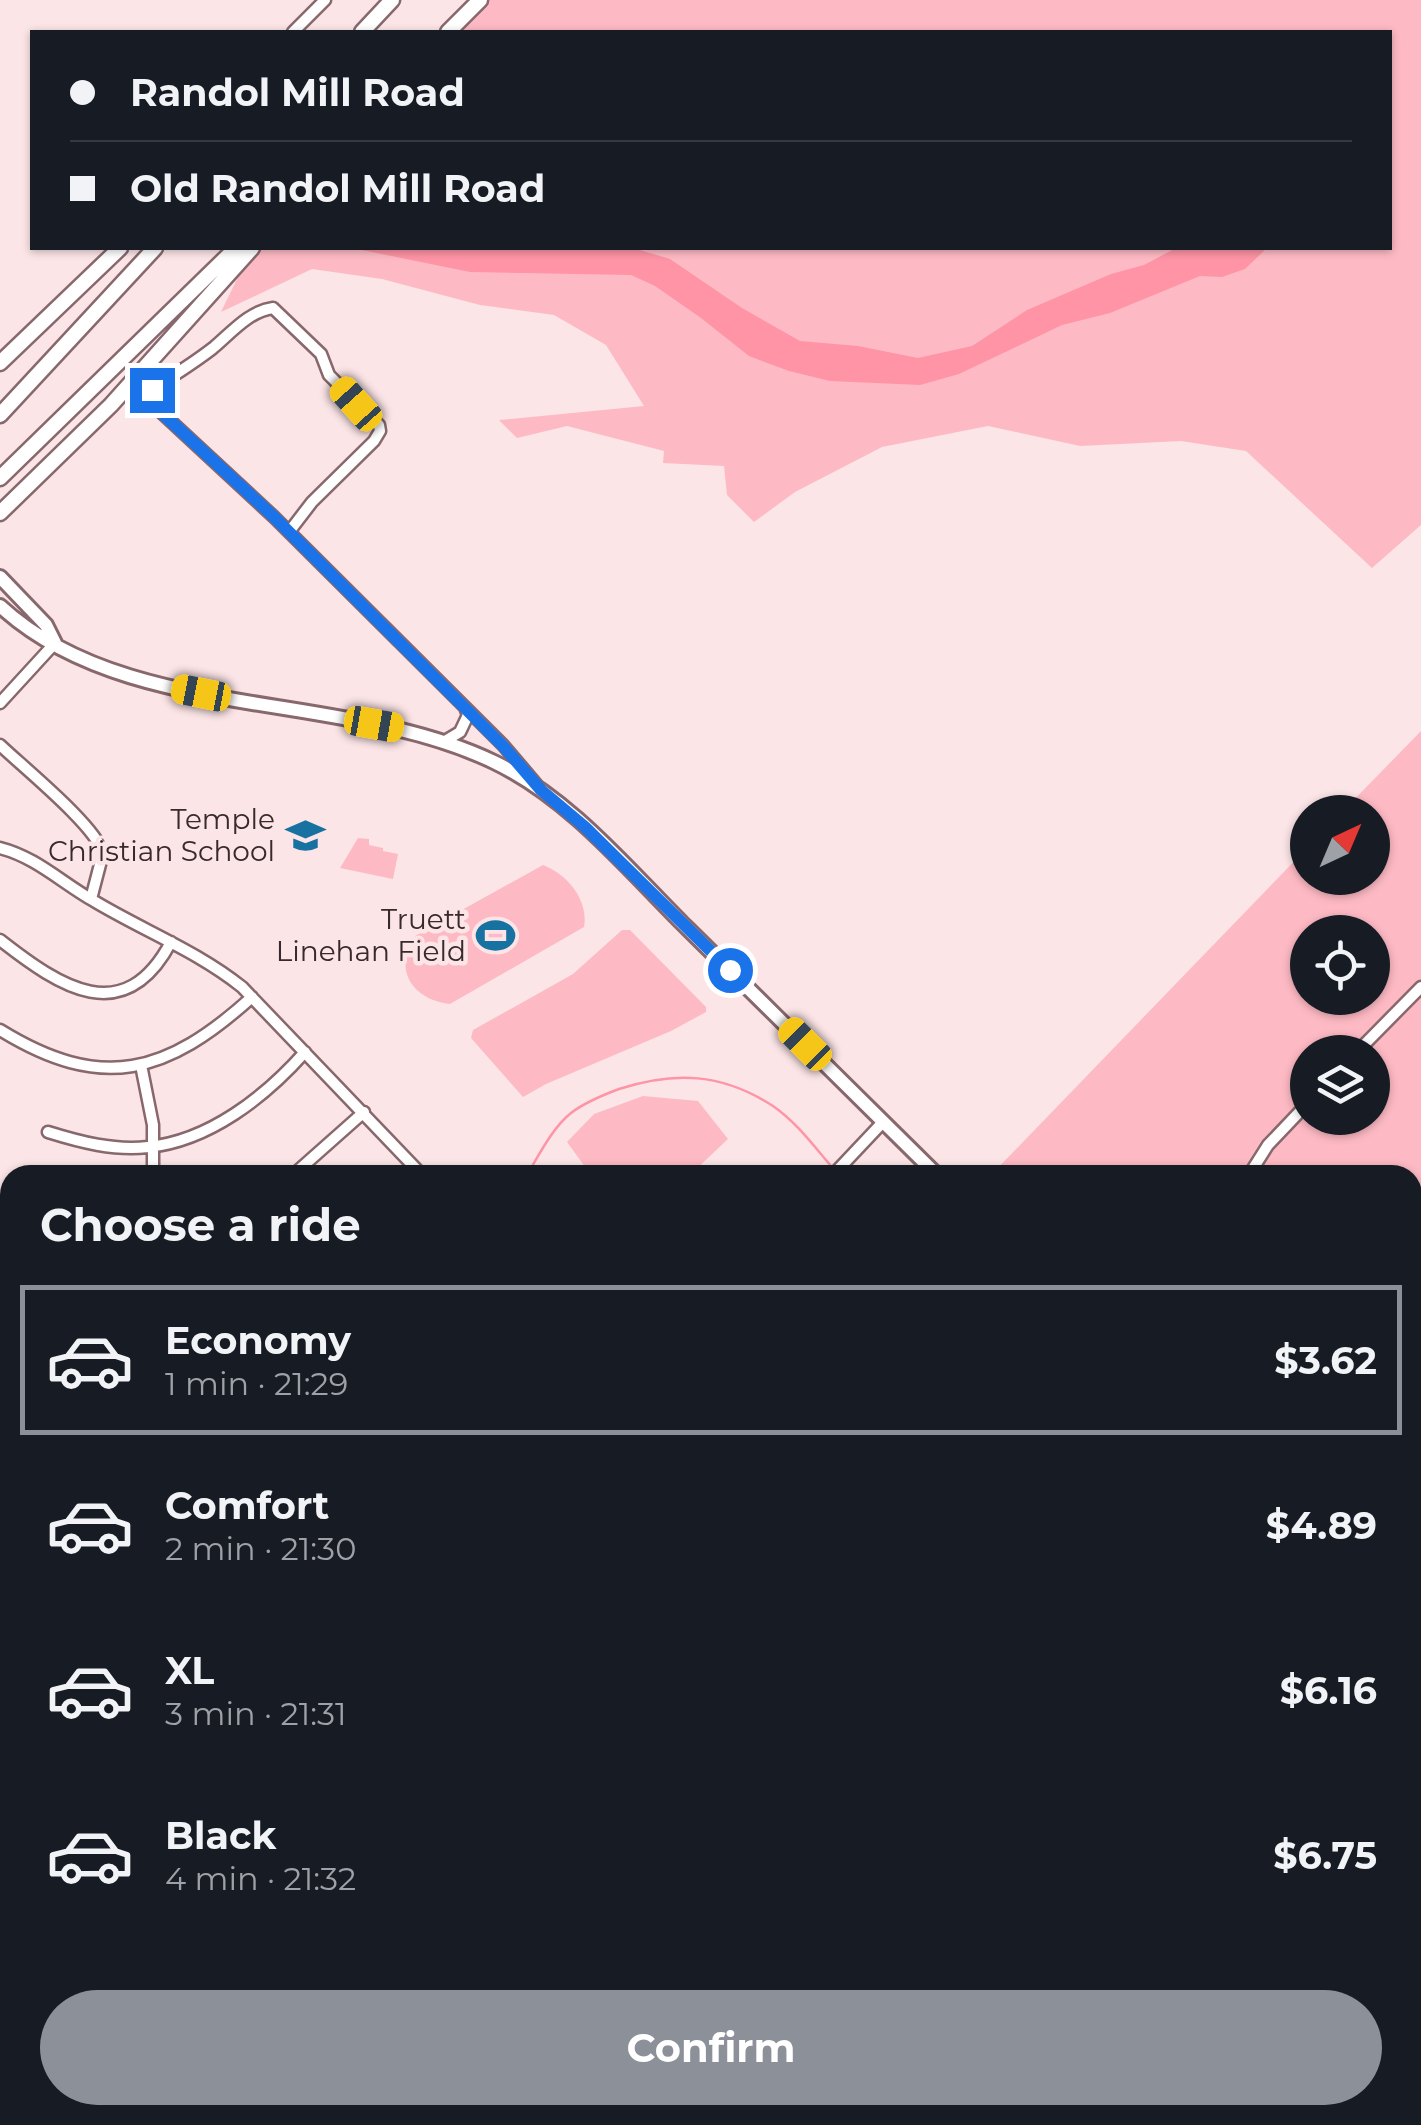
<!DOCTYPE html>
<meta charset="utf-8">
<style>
body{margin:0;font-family:Montserrat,sans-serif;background:#242831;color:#f1f3f6;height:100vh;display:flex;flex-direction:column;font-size:38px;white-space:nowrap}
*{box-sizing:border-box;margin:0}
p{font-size:32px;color:#9ea1a6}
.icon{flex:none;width:55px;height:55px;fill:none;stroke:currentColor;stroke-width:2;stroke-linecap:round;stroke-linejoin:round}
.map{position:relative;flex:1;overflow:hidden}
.side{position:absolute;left:0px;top:1165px;width:1422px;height:960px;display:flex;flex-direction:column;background:#171b24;border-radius:30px 30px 0 0;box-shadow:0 2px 8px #0004}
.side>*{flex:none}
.top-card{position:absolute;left:30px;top:30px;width:1362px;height:220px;border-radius:0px;box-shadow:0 2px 8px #0004;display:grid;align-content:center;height:220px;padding:0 40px;background:#171b24}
.needle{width:65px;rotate:44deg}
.fabs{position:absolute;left:1290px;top:795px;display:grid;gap:20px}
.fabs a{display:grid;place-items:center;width:100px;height:100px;border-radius:50%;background:#171b24;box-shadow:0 2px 8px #0004;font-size:50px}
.end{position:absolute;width:45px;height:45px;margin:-22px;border:12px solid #1a73e8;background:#fff;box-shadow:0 0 0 5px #fff}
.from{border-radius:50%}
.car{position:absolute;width:30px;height:60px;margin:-30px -15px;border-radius:12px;box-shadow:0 0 8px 2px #0007;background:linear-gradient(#f5c518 24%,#345 0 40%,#f5c518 0 76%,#345 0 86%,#f5c518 0)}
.top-card b{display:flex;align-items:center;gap:35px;height:95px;font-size:38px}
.top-card b+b{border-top:2px solid #363941}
.top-card i{width:25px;height:25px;background:#f1f3f6}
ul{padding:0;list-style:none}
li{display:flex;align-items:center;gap:30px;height:150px;margin:0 20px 15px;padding:0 20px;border:5px solid transparent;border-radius:0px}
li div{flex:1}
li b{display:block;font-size:38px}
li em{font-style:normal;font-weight:700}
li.on{border-color:#8c9099}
li>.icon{width:90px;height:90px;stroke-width:1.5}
h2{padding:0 40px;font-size:45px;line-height:120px}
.action{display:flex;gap:20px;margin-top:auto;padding:20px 40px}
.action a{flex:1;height:115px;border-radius:60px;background:#8c9099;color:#fff;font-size:40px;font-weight:700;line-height:115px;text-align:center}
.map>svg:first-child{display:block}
.green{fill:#febac4;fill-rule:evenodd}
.water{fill:#fe94a6}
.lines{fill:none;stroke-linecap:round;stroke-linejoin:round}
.stream{stroke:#fe94a6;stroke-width:2.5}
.minor-casing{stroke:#88686c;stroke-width:15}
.major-casing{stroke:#88686c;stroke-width:18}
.highway-casing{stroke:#88686c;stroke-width:19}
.minor{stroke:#fff;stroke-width:10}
.major{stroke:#fff;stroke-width:12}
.highway{stroke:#fff;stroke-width:14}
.route{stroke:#1a73e8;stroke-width:12}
.labels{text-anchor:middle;stroke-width:9;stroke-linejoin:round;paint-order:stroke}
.poi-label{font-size:28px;fill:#382a2c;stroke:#fce5e7;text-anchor:end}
</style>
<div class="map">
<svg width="1421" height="2125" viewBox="0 0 1421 2125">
<rect width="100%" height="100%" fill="#fce5e7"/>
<!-- green -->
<path class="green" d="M476,0H1421V525L1372,568L1246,451L1181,441L1080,446L988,426L882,447L795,492L754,522L727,495L724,466L663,463L664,451L567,426L517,438L499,420L644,406L606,345L554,315L480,305L382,279L312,269L221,312L252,248H1390V32H446Z
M1421,731V1244L1413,1253L1412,1175H991L1307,848L1308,878H1372V812H1342ZM1308,932H1372V998H1308ZM1308,1052H1372V1118H1308Z
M358,838L369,839V845L383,848V851L398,854L393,879L340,868Z
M543,865C567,874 589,900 584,927L450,1004C413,1000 392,970 415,936Z
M622,930H630L706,1007V1012L671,1031L546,1084L523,1097L471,1038L473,1030L573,974Z
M643,1096L698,1101L728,1139L690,1175H591L567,1142L594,1114Z"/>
<!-- water -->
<path class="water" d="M352,248H633L670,259L742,308L800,341L858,346L918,358L972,346L1027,310L1111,274L1144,265L1176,248H1267L1245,269L1222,277L1200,276L1110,313L1062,325L959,374L920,385L830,381L789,371L749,356L701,318L655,286L631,275L470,272Z"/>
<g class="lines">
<!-- stream -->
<path class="stream" d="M527,1175C539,1155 553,1127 571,1113C585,1102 603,1095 619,1089C675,1071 722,1073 773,1106C796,1122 813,1145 831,1166
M1412,1432L1421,1441
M1412,1490L1421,1478
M1412,1534L1421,1535
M0,1910H10"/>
<defs>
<path id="minor" d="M293,32L325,0
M289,532L312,502L374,441L380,431L379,425L329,375L321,354L273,308C249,311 231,333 213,348C194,363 172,376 152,390L150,402L274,517L503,745L537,785
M0,703L55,643
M445,741L460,732L468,715L465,707
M0,745C23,767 96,826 103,853L91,899
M0,848C36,857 62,883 94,901C144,931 197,951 242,987L422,1175
M0,940C60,987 124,1030 171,942
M0,1030C102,1093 167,1074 252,997
M1357,1052L1421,987
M141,1065L153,1125V1175
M48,1132C80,1142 114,1151 148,1147C209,1141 265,1097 305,1052
M293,1175L364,1112
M833,1175L883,1122
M1249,1175L1268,1145L1308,1103
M0,1509L10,1518
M0,1661L10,1672
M1412,1791L1421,1800
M0,1821L10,1827
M1412,2000L1421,1992
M0,2099L10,2089
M245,2115L256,2125
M395,2115L406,2125
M1089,2115L1099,2125
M1121,2115L1132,2125
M558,2125L568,2115
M1292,2125L1303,2115"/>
<path id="major" d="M0,577L46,625L55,643
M0,606C126,723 343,689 494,762C569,798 625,866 683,924C768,1007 852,1091 937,1175
M1412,1384L1421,1390"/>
<path id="highway" d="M362,32L392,0
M448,32L480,0
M0,363L120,248
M0,415L155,248
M0,478L236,248
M0,513L111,405L252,248"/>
</defs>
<!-- minor casing -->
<use href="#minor" class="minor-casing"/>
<!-- major casing -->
<use href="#major" class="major-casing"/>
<!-- highway casing -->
<use href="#highway" class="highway-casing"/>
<!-- minor -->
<use href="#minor" class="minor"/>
<!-- major -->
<use href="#major" class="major"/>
<!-- highway -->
<use href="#highway" class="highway"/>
</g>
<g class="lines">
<!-- route -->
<path class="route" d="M152,390L150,402L274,517L503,746L541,790L585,827L730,970"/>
</g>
<!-- icons -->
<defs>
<symbol id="school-bare" viewBox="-9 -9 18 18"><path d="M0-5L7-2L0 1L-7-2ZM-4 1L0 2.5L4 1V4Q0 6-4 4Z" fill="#1872a1" stroke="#fce5e7" stroke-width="2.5" paint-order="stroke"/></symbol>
<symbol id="stadium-bare" viewBox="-9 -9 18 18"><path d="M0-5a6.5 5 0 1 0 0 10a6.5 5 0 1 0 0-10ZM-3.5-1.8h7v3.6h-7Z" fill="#1872a1" stroke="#fce5e7" stroke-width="2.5" paint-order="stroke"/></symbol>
</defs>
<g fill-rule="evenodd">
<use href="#school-bare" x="278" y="808" width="55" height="55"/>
<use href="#stadium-bare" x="468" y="908" width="55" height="55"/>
</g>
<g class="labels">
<!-- poi labels -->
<g class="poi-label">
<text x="275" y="829">Temple<tspan x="275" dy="32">Christian School</tspan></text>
<text x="466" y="929">Truett<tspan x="466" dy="32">Linehan Field</tspan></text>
</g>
</g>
</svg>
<div class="fabs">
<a><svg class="needle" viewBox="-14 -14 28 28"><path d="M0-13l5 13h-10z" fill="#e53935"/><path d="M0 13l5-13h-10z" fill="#9ea1a6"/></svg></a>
<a><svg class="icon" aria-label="locate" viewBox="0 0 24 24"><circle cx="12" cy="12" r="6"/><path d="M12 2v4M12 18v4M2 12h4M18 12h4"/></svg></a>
<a><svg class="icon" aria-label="layers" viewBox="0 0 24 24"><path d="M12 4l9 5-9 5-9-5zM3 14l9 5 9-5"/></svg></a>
</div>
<i class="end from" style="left:730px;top:970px"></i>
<i class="end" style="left:152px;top:390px"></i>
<i class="car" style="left:356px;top:404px;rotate:318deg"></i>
<i class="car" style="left:201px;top:693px;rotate:281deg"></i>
<i class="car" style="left:374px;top:724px;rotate:100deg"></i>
<i class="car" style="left:805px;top:1044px;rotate:315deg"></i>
<div class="top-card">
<b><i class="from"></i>Randol Mill Road</b>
<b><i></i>Old Randol Mill Road</b>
</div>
<section class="side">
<h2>Choose a ride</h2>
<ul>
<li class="on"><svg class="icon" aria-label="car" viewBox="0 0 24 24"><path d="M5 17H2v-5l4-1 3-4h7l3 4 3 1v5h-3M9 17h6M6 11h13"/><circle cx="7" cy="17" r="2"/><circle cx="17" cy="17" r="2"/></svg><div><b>Economy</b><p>1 min · 21:29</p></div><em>$3.62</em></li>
<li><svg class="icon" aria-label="car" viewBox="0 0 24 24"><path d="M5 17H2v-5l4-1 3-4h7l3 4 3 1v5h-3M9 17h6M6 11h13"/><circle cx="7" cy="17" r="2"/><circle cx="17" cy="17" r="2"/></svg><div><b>Comfort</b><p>2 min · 21:30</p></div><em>$4.89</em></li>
<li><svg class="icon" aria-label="car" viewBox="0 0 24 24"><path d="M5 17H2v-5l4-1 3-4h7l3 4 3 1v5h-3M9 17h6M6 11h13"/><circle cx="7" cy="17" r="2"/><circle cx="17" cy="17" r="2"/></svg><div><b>XL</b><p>3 min · 21:31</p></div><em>$6.16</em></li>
<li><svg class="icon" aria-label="car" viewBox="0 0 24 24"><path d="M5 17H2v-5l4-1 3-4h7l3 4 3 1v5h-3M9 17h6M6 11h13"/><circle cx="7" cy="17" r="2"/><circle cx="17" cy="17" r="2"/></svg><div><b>Black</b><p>4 min · 21:32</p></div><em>$6.75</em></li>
</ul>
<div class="action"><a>Confirm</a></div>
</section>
</div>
